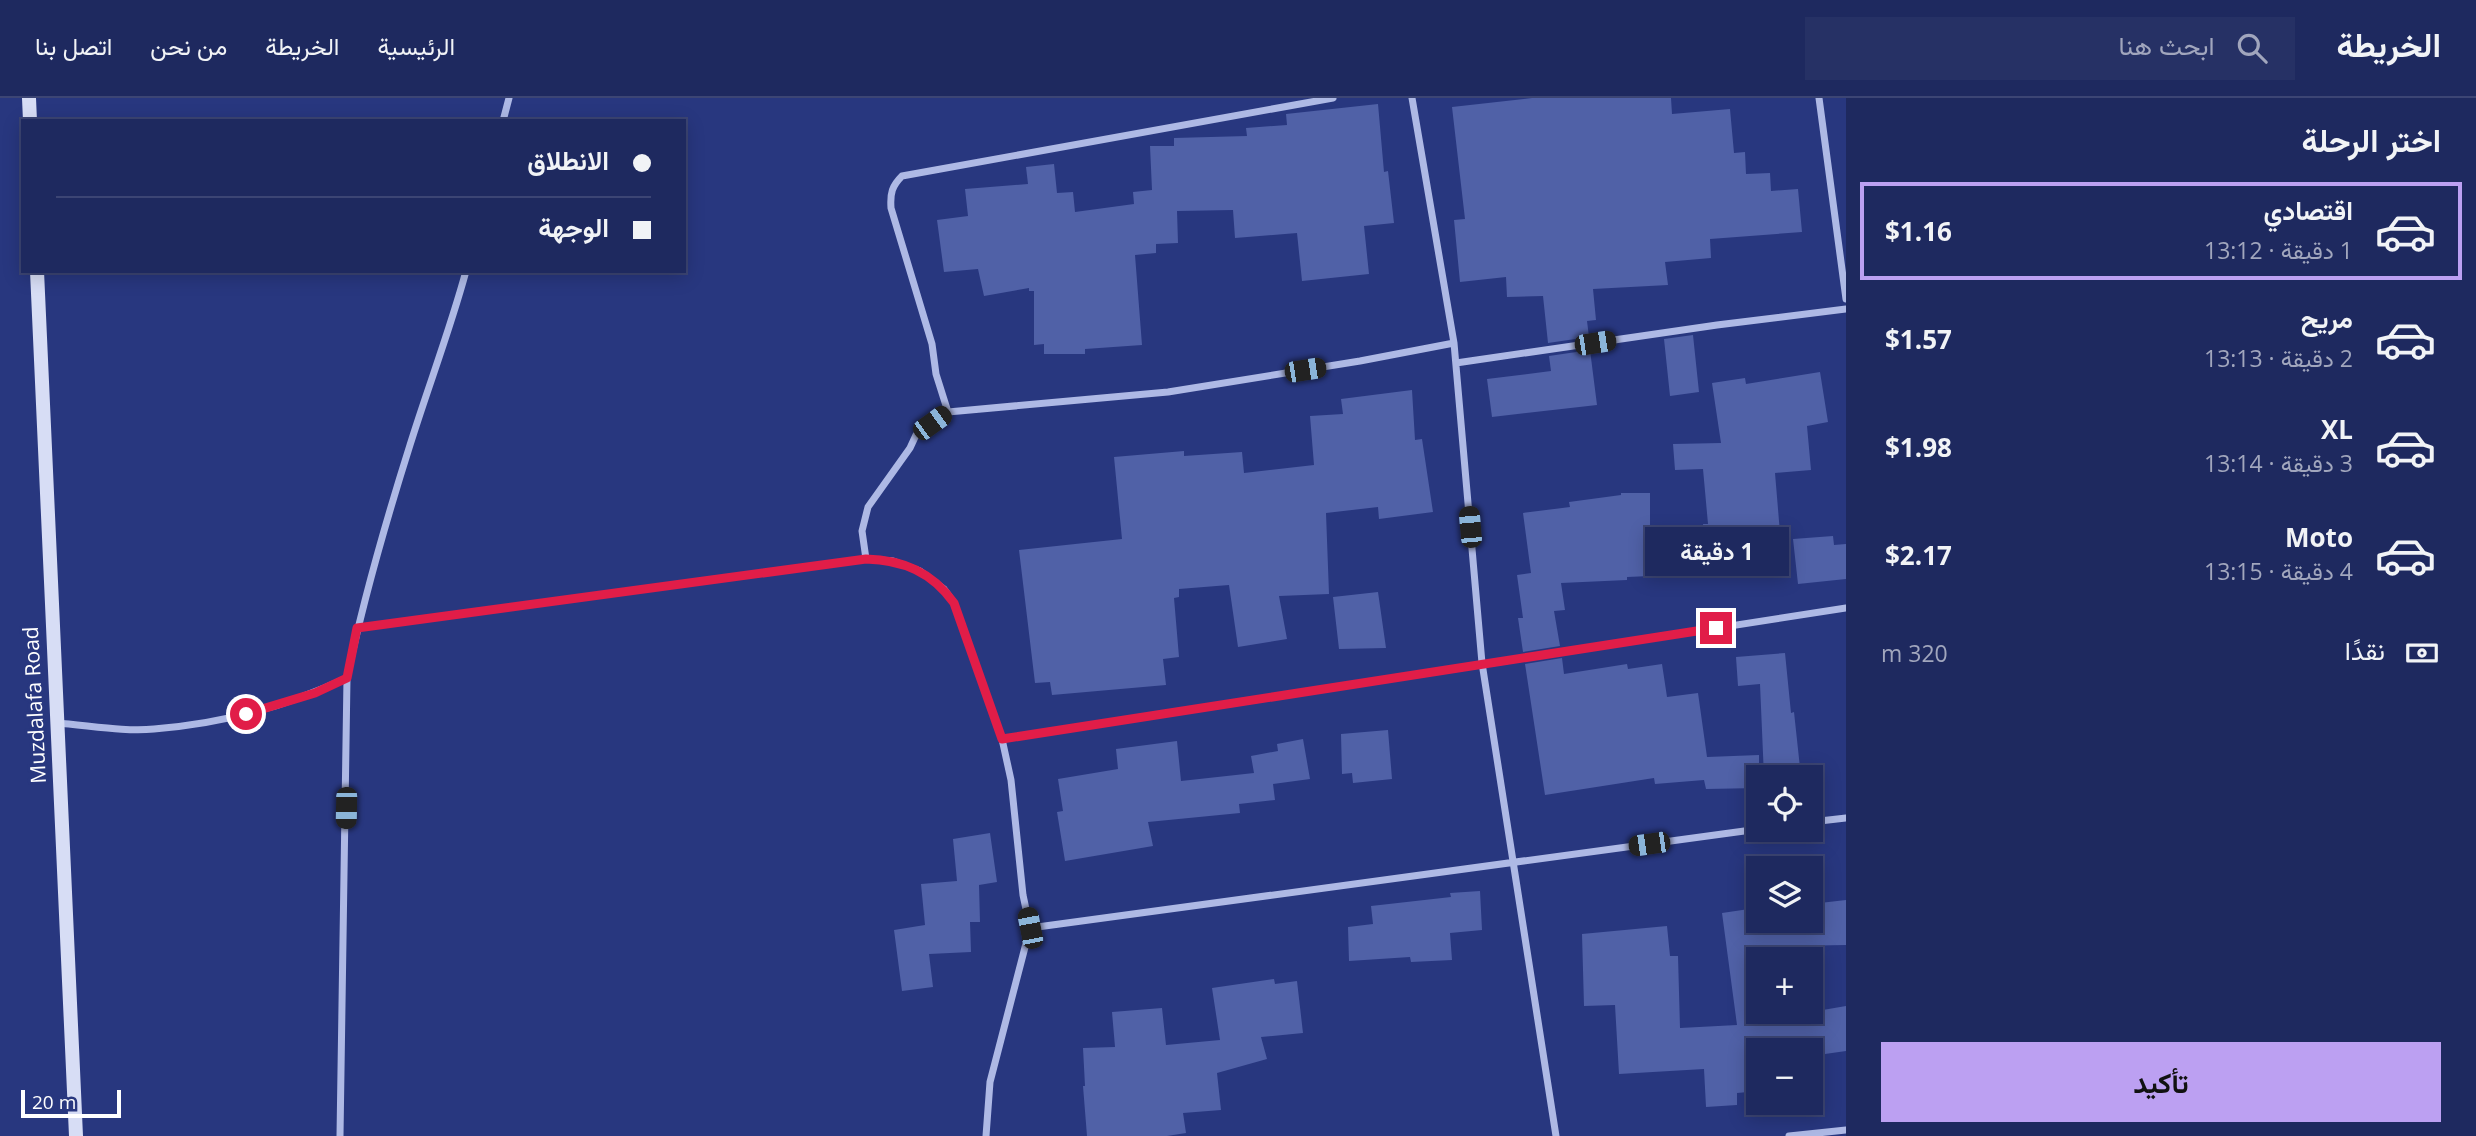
<!DOCTYPE html>
<html lang="ar">
<meta charset="utf-8">
<style>
body{margin:0;font-family:"Open Sans",Vazirmatn,sans-serif;background:#263165;color:#f1f3f6;direction:rtl;height:100vh;display:flex;flex-direction:column;font-size:26px;white-space:nowrap}
*{box-sizing:border-box;margin:0}
p{font-size:23px;color:#a1a6bd}
.icon{flex:none;width:38px;height:38px;fill:none;stroke:currentColor;stroke-width:2;stroke-linecap:round;stroke-linejoin:round}
.map{position:relative;flex:1;overflow:hidden;direction:ltr}
.side{display:flex;flex-direction:column;background:#1e295f;width:630px}
.side>*{flex:none}
.guide{position:absolute;left:21px;top:21px;width:665px;height:154px;border-radius:0px;box-shadow:0 4px 18px #0003,0 0 0 2px #3c4574;direction:rtl;display:grid;align-content:center;height:154px;padding:0 35px;background:#1e295f}
.tools{position:absolute;left:1746px;top:667px;display:grid;gap:14px}
.tools a{display:grid;place-items:center;width:77px;height:77px;border-radius:0px;background:#1e295f;box-shadow:0 4px 18px #0003,0 0 0 2px #3c4574;font-size:35px}
.scale{position:absolute;left:21px;bottom:18px;width:100px;box-sizing:border-box;padding-left:7px;border:4px solid #fff;border-top:0;font-size:19px;line-height:24px;white-space:nowrap;color:#fff;-webkit-text-stroke:5px #28377f;paint-order:stroke}
.end{position:absolute;width:32px;height:32px;margin:-16px;border:9px solid #e11d48;background:#fff;box-shadow:0 0 0 4px #fff}
.from{border-radius:50%}
.bubble{position:absolute;height:49px;border-radius:0px;background:#1e295f;box-shadow:0 4px 18px #0003,0 0 0 2px #3c4574;font-size:23px;font-weight:700;line-height:49px;text-align:center;direction:rtl}
.car{position:absolute;width:21px;height:42px;margin:-21px -10px;border-radius:9px;box-shadow:0 0 5px 2px #0007;background:linear-gradient(#222 24%,#8ab4d8 0 40%,#222 0 76%,#8ab4d8 0 86%,#222 0)}
.guide b{display:flex;align-items:center;gap:24px;height:66px;font-size:26px}
.guide b+b{border-top:2px solid #3c4574}
.guide i{width:18px;height:18px;background:#f1f3f6}
ul{padding:0;list-style:none}
li{display:flex;align-items:center;gap:21px;height:98px;margin:0 14px 10px;padding:0 21px;border:4px solid transparent;border-radius:0px}
li div{flex:1}
li b{display:block;font-size:26px}
li em{font-style:normal;font-weight:700}
li.selected{border-color:#bca0f2}
li>.icon{width:63px;height:63px;stroke-width:1.5}
h2{padding:0 35px;font-size:32px;line-height:84px}
.pay{display:flex;align-items:center;gap:18px;height:77px;padding:0 35px;font-size:26px}
.pay p{margin-inline-start:auto}
.action{display:flex;gap:14px;margin-top:auto;padding:14px 35px}
.action a{flex:1;height:80px;border-radius:0px;background:#bca0f2;color:#111;font-size:28px;font-weight:700;line-height:80px;text-align:center}
header{display:flex;align-items:center;gap:42px;box-sizing:border-box;height:98px;padding:0 35px;background:#1e295f;border-bottom:2px solid #3c4574}
header strong{font-size:33px}
nav{display:flex;gap:38px;margin-inline-start:auto;font-size:24px}
.search{width:490px;height:63px;background:#263165;display:flex;align-items:center;gap:18px;box-sizing:border-box;padding:0 24px;border-radius:0px;color:#a1a6bd;font-size:26px}
main{display:flex;flex:1;min-height:0}
.map>svg:first-child{display:block}
.building{fill:#5061a7}
.lines{fill:none;stroke-linecap:round;stroke-linejoin:round}
.street{stroke:#aeb9e5;stroke-width:7}
.secondary{stroke:#d7ddf5;stroke-width:14}
.route{stroke:#e11d48;stroke-width:9}
.labels{text-anchor:middle;stroke-width:6;stroke-linejoin:round;paint-order:stroke}
.street-label{font-size:21px;fill:#fff;stroke:#28377f}
</style>
<header>
<strong>الخريطة</strong>
<div class="search"><svg class="icon" aria-label="search" viewBox="0 0 24 24"><circle cx="10" cy="10" r="6"/><path d="M15 15l6 6"/></svg>ابحث هنا</div>
<nav><a>الرئيسية</a><a>الخريطة</a><a>من نحن</a><a>اتصل بنا</a></nav>
</header>
<main>
<section class="side">
<h2>اختر الرحلة</h2>
<ul>
<li class="selected"><svg class="icon" aria-label="car" viewBox="0 0 24 24"><path d="M5 17H2v-5l4-1 3-4h7l3 4 3 1v5h-3M9 17h6M6 11h13"/><circle cx="7" cy="17" r="2"/><circle cx="17" cy="17" r="2"/></svg><div><b>اقتصادي</b><p>1 دقيقة · 13:12</p></div><em>$1.16</em></li>
<li><svg class="icon" aria-label="car" viewBox="0 0 24 24"><path d="M5 17H2v-5l4-1 3-4h7l3 4 3 1v5h-3M9 17h6M6 11h13"/><circle cx="7" cy="17" r="2"/><circle cx="17" cy="17" r="2"/></svg><div><b>مريح</b><p>2 دقيقة · 13:13</p></div><em>$1.57</em></li>
<li><svg class="icon" aria-label="car" viewBox="0 0 24 24"><path d="M5 17H2v-5l4-1 3-4h7l3 4 3 1v5h-3M9 17h6M6 11h13"/><circle cx="7" cy="17" r="2"/><circle cx="17" cy="17" r="2"/></svg><div><b>XL</b><p>3 دقيقة · 13:14</p></div><em>$1.98</em></li>
<li><svg class="icon" aria-label="car" viewBox="0 0 24 24"><path d="M5 17H2v-5l4-1 3-4h7l3 4 3 1v5h-3M9 17h6M6 11h13"/><circle cx="7" cy="17" r="2"/><circle cx="17" cy="17" r="2"/></svg><div><b>Moto</b><p>4 دقيقة · 13:15</p></div><em>$2.17</em></li>
</ul>
<div class="pay"><svg class="icon" aria-label="cash" viewBox="0 0 24 24"><path d="M3 7h18v10H3z"/><circle cx="12" cy="12" r="2"/></svg>نقدًا<p>320 m</p></div>
<div class="action"><a>تأكيد</a></div>
</section>
<div class="map">
<svg width="1846" height="1038" viewBox="0 0 1846 1038">
<rect width="100%" height="100%" fill="#28377f"/>
<!-- building -->
<path class="building" d="M1532,0H1671L1672,16L1730,11L1734,55L1745,54L1746,76L1770,75L1771,93L1798,91L1802,134L1710,141L1711,160L1665,164L1668,187L1593,191L1596,222L1587,223L1589,239L1548,245L1543,198L1507,199L1506,179L1460,184L1454,122L1465,121L1452,9Z
M1378,6L1384,74L1388,73L1394,125L1364,128L1369,176L1302,183L1297,135L1235,140L1233,112L1177,113L1178,145L1156,146V155L1135,157L1142,247L1085,251V256H1044V246L1034,247V193H1029V190L984,198L978,171L944,174L937,122L968,118L965,91L1028,86L1026,69L1054,66L1057,95L1073,94L1075,114L1134,106L1133,94L1152,92L1150,48H1174V40L1247,38L1246,30L1287,27L1286,16Z
M1693,237L1699,294L1670,298L1664,241Z
M1590,252L1597,307L1492,319L1487,281L1551,273L1549,258Z
M1820,274L1828,324L1807,328L1811,372L1775,375L1781,447L1706,454L1703,426H1708L1703,371L1675,372L1673,346L1721,345L1712,285L1745,280L1746,286Z
M1412,292L1415,342L1422,341L1433,414L1379,421L1378,409L1326,415L1329,496L1279,498L1287,541L1238,549L1229,487L1179,491V499L1174,500L1179,559L1163,561L1166,587L1052,597L1050,584L1035,585L1019,452L1122,441L1114,359L1184,353V358L1242,354L1244,375L1314,367L1310,318L1343,316L1341,301Z
M1621,395H1650V478L1627,479V482L1561,485L1565,512L1554,513L1560,548L1523,554L1518,520H1523L1517,477L1531,475L1523,415L1570,409L1569,404L1621,397Z
M1833,438L1834,447L1846,446V481L1798,486L1793,441Z
M1378,494L1386,550L1339,551L1333,499Z
M1785,555L1791,615L1794,614L1801,679H1764L1760,586L1738,588L1736,559Z
M1562,560L1564,576L1627,566L1628,571L1662,566L1667,599L1698,595L1707,659L1759,657V690L1706,691L1704,682L1655,686L1654,680L1545,697L1525,566Z
M1388,632L1392,681L1353,685L1352,675L1342,676L1341,636Z
M1303,641L1310,681L1273,686L1275,702L1239,706L1240,715L1148,724L1153,748L1065,763L1057,714L1063,713L1058,681L1118,671L1116,651L1177,643L1181,683L1254,675L1251,658L1278,653L1277,646Z
M990,735L997,784L979,787L980,824H970L971,854L929,856L933,889L902,893L894,832L925,827L921,786L957,783L953,741Z
M1480,793L1482,832L1450,835L1452,862L1411,864L1410,859L1349,863L1348,829L1373,826L1371,808L1451,799L1450,795Z
M1846,802V847L1790,848L1791,854L1775,856V861H1759V914H1811L1846,908V953L1811,958V952H1759V993L1737,995V1007L1706,1009L1704,971L1619,976L1615,907L1584,908L1582,836L1667,828L1670,858H1678L1680,930L1737,927L1722,815L1749,811L1750,816L1759,815V822H1811V806Z
M1274,881L1275,886L1297,883L1303,935L1261,939L1267,961L1217,975L1221,1012L1183,1015L1186,1035L1167,1038H1087L1083,988H1085L1083,950L1115,949L1112,914L1162,910L1166,947L1220,942L1212,890Z"/>
<g class="lines">
<!-- street -->
<path class="street" d="M1412,0L1454,245L1482,565L1556,1038
M1819,0L1846,201
M503,23L509,0
M1456,265L1717,227L1846,211
M948,314L1168,294L1360,263L1454,245
M866,461L862,433L868,409L910,350L916,337L948,314L936,276L932,246L891,110C890,95 892,88 902,78L1333,0
M357,530L866,461L893,463L920,473L944,491L954,505L1002,641L1011,682L1023,797L1030,830L990,984L986,1038
M56,625C87,627 124,634 154,631C220,626 287,608 347,580
M1002,641L1846,510
M1811,724L1846,720
M1030,830L1759,731
M340,1038L347,580C363,502 386,423 410,347C428,289 450,232 466,173
M1789,1038L1846,1032"/>
<!-- secondary -->
<path class="secondary" d="M29,0L30,23
M37,173L76,1038"/>
</g>
<g class="lines">
<!-- route -->
<path class="route" d="M246,616L315,595L347,580L357,530L866,461C903,462 932,474 954,505L1002,641L1716,530"/>
</g>
<g class="labels">
<!-- street labels -->
<g class="street-label">
<text transform="translate(35 607) rotate(-93)" y="7">Muzdalafa Road</text>
</g>
</g>
</svg>
<div class="tools">
<a><svg class="icon" aria-label="locate" viewBox="0 0 24 24"><circle cx="12" cy="12" r="6"/><path d="M12 2v4M12 18v4M2 12h4M18 12h4"/></svg></a>
<a><svg class="icon" aria-label="layers" viewBox="0 0 24 24"><path d="M12 4l9 5-9 5-9-5zM3 14l9 5 9-5"/></svg></a>
<a>+</a>
<a>−</a>
</div>
<div class="scale">20 m</div>
<i class="end from" style="left:246px;top:616px"></i>
<i class="end" style="left:1716px;top:530px"></i>
<div class="bubble" style="left:1645px;top:429px;width:144px">1 دقيقة</div>
<i class="car" style="left:1595px;top:245px;rotate:81deg"></i>
<i class="car" style="left:1305px;top:272px;rotate:81deg"></i>
<i class="car" style="left:932px;top:325px;rotate:54deg"></i>
<i class="car" style="left:1470px;top:429px;rotate:355deg"></i>
<i class="car" style="left:346px;top:710px;rotate:181deg"></i>
<i class="car" style="left:1649px;top:746px;rotate:262deg"></i>
<i class="car" style="left:1030px;top:830px;rotate:349deg"></i>
<div class="guide">
<b><i class="from"></i>الانطلاق</b>
<b><i></i>الوجهة</b>
</div>
</div>
</main>
